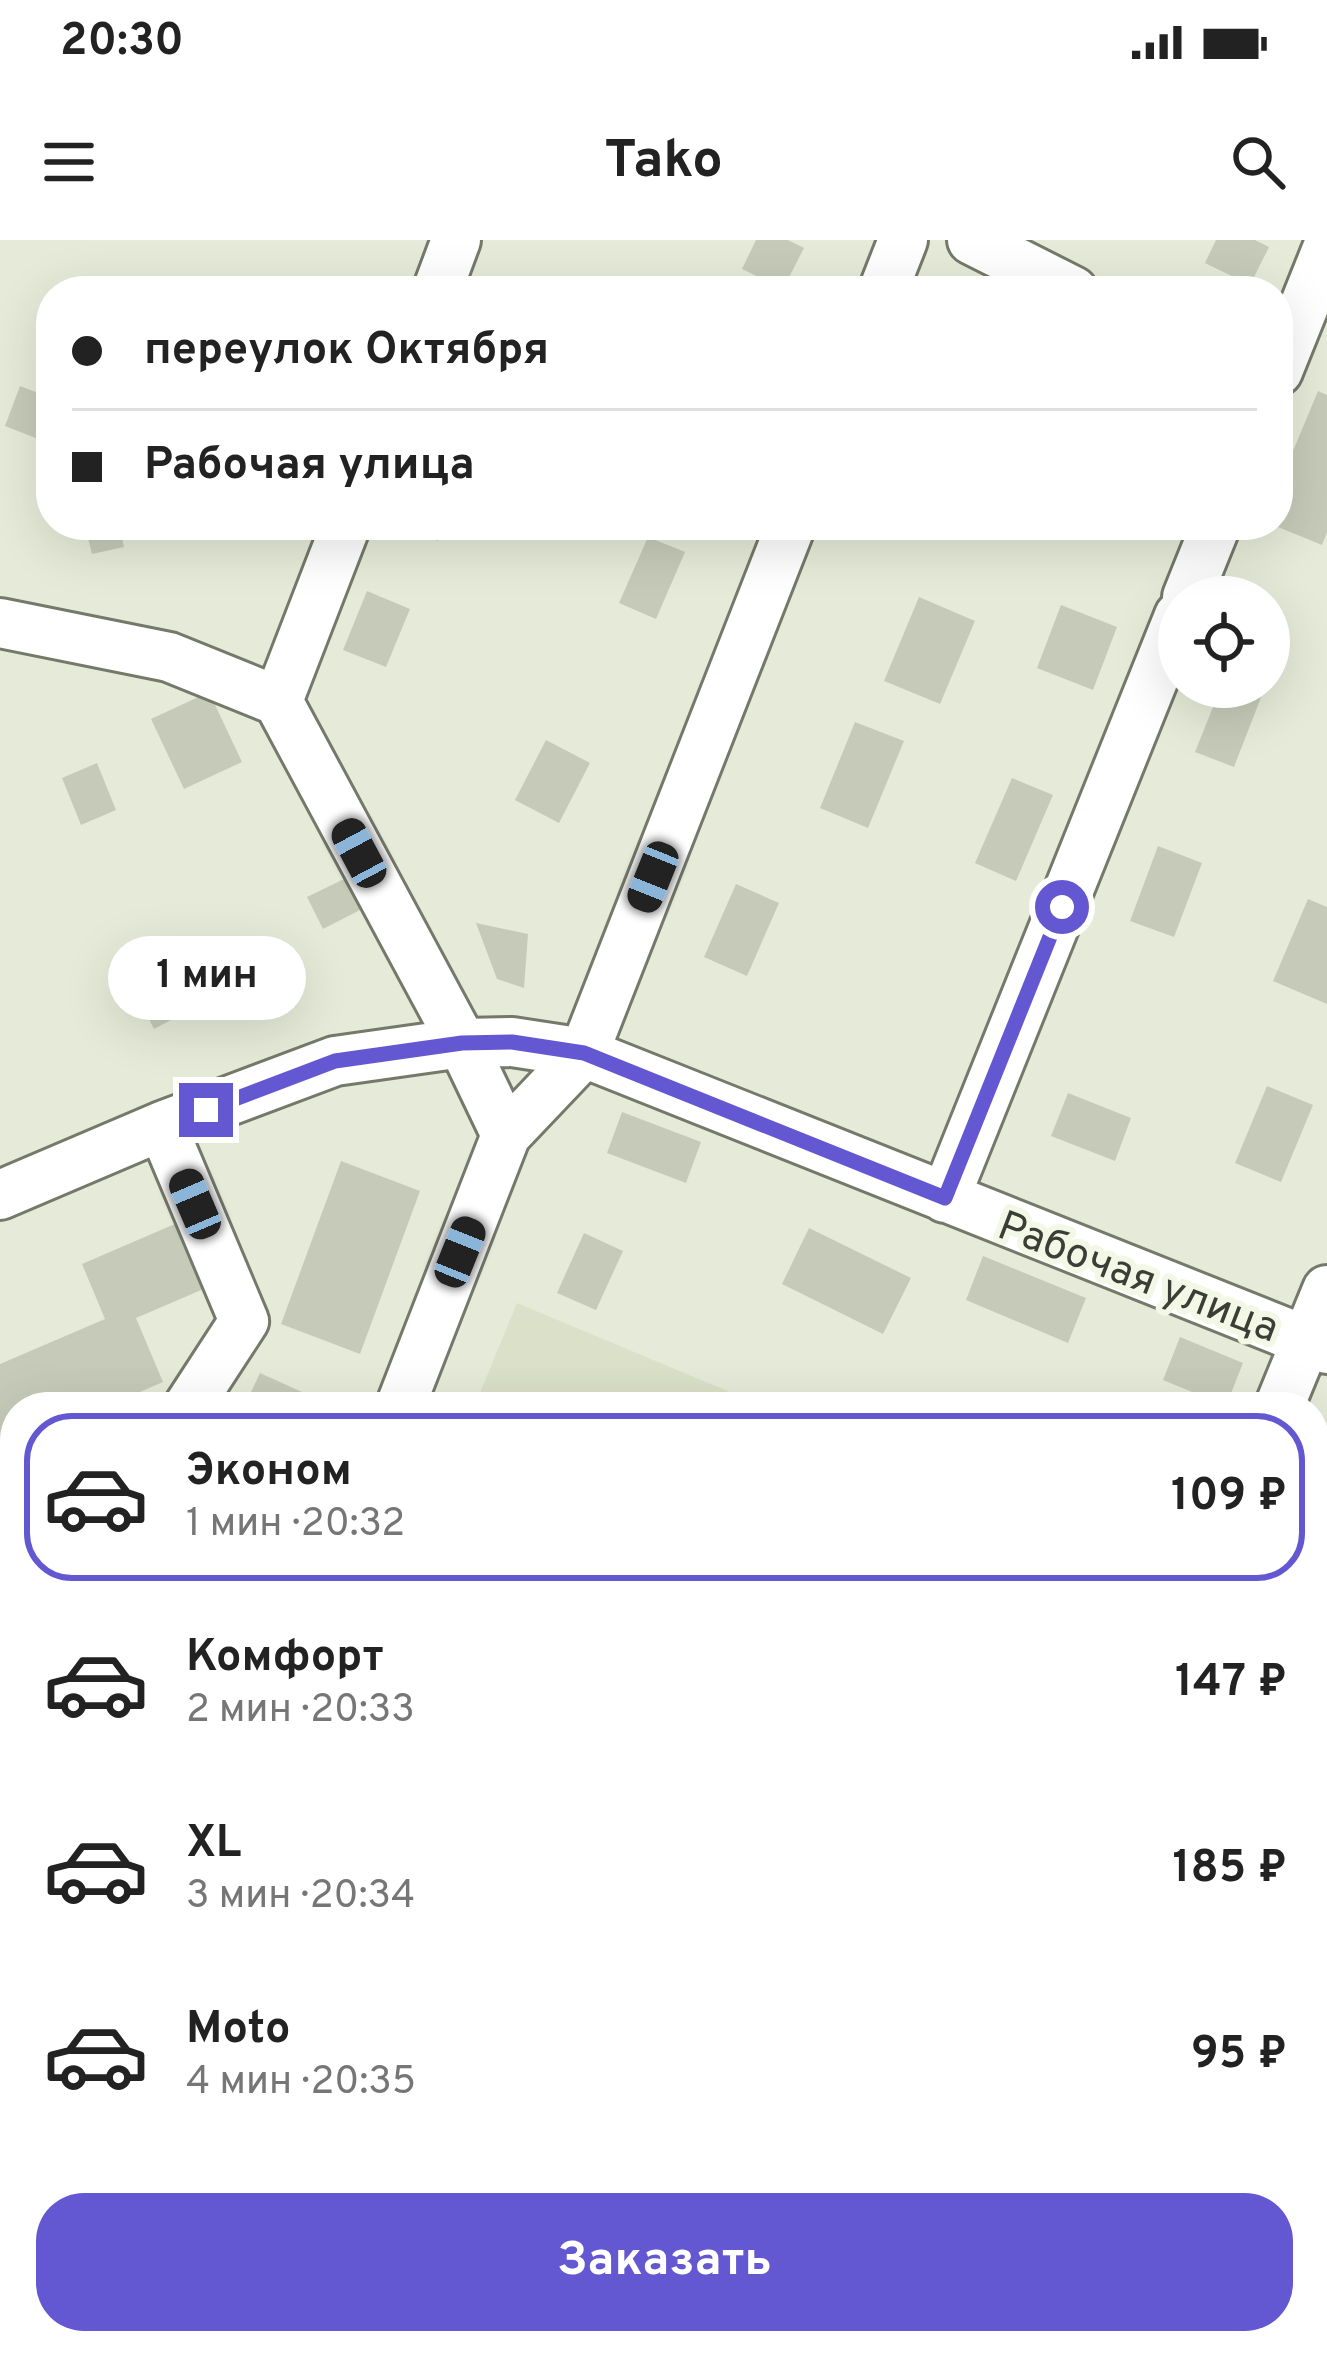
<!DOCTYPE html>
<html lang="ru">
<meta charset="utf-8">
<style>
body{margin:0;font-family:Overpass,sans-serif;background:#f2f2f2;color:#222;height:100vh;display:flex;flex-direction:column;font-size:45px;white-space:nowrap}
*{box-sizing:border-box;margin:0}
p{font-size:39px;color:#767676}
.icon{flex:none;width:66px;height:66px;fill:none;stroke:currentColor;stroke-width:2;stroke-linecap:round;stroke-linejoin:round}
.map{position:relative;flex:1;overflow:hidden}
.drawer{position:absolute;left:0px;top:1152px;width:1329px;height:963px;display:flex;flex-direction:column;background:#fff;border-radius:48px 48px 0 0;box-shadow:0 12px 48px #0002}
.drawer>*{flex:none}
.hud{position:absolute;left:36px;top:36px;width:1257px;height:264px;border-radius:48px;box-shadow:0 12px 48px #0002;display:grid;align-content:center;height:264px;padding:0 36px;background:#fff}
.buttons{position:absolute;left:1158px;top:336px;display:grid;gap:24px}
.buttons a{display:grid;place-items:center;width:132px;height:132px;border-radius:50%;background:#fff;box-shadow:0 12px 48px #0002;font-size:60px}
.end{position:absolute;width:54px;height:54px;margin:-27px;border:15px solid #6358d1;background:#fff;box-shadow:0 0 0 6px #fff}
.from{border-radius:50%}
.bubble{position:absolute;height:84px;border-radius:42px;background:#fff;box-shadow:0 12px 48px #0002;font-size:39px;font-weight:700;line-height:84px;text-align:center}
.car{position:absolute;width:36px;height:72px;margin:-36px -18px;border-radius:15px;box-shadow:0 0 9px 3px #0007;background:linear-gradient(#222 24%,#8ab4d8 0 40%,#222 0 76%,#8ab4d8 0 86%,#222 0)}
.hud b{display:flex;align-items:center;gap:42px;height:114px;font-size:45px}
.hud b+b{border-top:3px solid #e0e0e0}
.hud i{width:30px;height:30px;background:#222}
ul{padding:21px 0 0;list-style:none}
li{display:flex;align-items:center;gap:36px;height:168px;margin:0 24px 18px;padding:0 12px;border:6px solid transparent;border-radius:48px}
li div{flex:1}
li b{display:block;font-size:45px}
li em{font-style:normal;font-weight:700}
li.current{border-color:#6358d1}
li>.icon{width:108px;height:108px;stroke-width:1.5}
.button{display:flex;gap:24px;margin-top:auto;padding:24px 36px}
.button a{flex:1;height:138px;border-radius:48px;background:#6358d1;color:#fff;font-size:48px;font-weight:700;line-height:138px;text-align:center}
.status{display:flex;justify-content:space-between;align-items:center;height:84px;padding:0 60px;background:#fff;direction:ltr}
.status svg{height:33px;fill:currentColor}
header{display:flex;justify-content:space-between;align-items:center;height:156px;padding:0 36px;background:#fff;font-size:54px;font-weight:700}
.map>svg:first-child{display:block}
.built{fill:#dae1c8}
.building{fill:#c6cbb9}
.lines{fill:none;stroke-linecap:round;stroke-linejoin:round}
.minor-casing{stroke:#747969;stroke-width:54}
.minor{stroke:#fff;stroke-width:48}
.route{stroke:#6358d1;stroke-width:15}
.labels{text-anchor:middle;stroke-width:12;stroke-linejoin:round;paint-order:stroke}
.street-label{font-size:42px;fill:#3b3d36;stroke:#f3f8e6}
</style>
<div class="status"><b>20:30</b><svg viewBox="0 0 49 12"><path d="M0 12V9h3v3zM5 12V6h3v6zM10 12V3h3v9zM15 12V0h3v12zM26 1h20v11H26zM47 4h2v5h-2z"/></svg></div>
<header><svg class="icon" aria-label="menu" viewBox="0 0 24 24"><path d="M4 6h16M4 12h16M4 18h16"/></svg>Tako<svg class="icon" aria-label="search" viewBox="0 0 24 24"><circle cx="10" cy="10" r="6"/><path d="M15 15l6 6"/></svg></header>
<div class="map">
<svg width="1327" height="2113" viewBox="0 0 1327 2113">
<rect width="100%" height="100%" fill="#e6ebd9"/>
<!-- built -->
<path class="built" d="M517,1063L766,1167H474Z
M261,2100H410L443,2113H256Z"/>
<!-- building -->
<path class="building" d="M756,0H788L804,8L783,49L742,29Z
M1216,0H1255L1269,7L1250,45L1205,23Z
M20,146L51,158V204L5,186Z
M1318,151L1327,155V292L1322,305L1278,287V247Z
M85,285H119L124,307L92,314Z
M401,285H445L438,301Z
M648,297L685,312L656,379L619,363Z
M367,351L410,369L386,427L343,410Z
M919,357L975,381L940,464L884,441Z
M1061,365L1117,387L1093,450L1037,428Z
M1221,447H1265L1234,527L1195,512Z
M209,452L242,522L184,549L151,479Z
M855,482L904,501L868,588L820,568Z
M546,500L590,523L559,583L515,560Z
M97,523L116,570L81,585L62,538Z
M1012,538L1053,555L1016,641L975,623Z
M1158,606L1202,623L1174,697L1130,681Z
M346,638L362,669L323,689L307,657Z
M736,644L779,663L747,736L704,717Z
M1308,659L1327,667V764L1273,741Z
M476,683L528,694L524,748L497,739Z
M188,698L218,755L154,789L125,731Z
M1267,846L1313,865L1281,942L1235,923Z
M1068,853L1131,878L1115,921L1051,896Z
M622,872L701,902L686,943L607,913Z
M341,921L420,951L360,1114L281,1084Z
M184,980L213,1045L136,1078L163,1142L105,1167H15V1206L0,1212V1124L105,1079L82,1024Z
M809,988L911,1038L883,1094L782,1044Z
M584,993L623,1011L596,1070L557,1053Z
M983,1016L1086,1058L1068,1103L966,1060Z
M1180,1097L1243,1123L1226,1166L1163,1140Z
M260,1133L335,1167H244Z
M1327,1257V1407L1314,1402V1289Z
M1314,1503L1327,1507V1594L1314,1590Z
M0,1701L15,1707V1784L0,1779Z
M0,1909L15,1915V1971L0,2007Z
M89,2100H186L181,2113H84Z
M1018,2100H1103L1098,2113H1051Z"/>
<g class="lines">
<defs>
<path id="minor" d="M972,0L1073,51
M437,51L456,0
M883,51L903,0
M1278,131L1327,9
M1187,357L1216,285
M0,383L169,417L278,461
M278,461L462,803L506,895
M278,461L346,285
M162,886L244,1081L188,1167
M0,955L162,886L335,821L462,803L512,802L584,813L1327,1109
M945,958L1179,376
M400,1167L506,895L584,813L791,285
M1279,1167L1327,1050
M0,1287L15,1281
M1314,1707L1327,1713
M0,1853L15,1858
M602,2100L633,2113
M28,2113L34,2100
M902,2113L908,2100"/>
</defs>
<!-- minor casing -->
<use href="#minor" class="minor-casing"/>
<!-- minor -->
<use href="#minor" class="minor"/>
</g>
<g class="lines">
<!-- route -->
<path class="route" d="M206,870L335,821L462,803L512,802L584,813L945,958L1062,667"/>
</g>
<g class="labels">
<!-- street labels -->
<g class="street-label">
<text transform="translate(1139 1035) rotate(21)" y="15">Рабочая улица</text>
</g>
</g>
</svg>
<div class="buttons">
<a><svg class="icon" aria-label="locate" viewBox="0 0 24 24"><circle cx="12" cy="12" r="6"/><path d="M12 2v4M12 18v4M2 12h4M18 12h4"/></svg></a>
</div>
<i class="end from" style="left:1062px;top:667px"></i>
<i class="end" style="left:206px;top:870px"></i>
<div class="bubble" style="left:108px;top:696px;width:198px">1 мин</div>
<i class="car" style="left:359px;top:613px;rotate:332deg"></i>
<i class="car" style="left:653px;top:637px;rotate:202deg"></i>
<i class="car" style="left:195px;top:964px;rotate:337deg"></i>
<i class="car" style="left:460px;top:1012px;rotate:22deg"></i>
<div class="hud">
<b><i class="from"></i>переулок Октября</b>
<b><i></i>Рабочая улица</b>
</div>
<section class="drawer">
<ul>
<li class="current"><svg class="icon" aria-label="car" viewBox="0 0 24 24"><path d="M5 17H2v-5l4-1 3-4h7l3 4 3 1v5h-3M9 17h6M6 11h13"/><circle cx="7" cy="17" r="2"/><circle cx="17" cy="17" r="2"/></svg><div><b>Эконом</b><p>1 мин · 20:32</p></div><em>109 ₽</em></li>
<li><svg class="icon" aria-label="car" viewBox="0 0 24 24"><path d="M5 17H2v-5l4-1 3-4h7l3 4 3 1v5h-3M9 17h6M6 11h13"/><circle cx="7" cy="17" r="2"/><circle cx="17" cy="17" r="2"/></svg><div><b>Комфорт</b><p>2 мин · 20:33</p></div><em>147 ₽</em></li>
<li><svg class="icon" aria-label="car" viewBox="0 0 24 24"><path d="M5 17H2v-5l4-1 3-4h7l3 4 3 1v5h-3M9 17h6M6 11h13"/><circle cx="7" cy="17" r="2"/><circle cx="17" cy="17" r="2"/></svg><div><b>XL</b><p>3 мин · 20:34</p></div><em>185 ₽</em></li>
<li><svg class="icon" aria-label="car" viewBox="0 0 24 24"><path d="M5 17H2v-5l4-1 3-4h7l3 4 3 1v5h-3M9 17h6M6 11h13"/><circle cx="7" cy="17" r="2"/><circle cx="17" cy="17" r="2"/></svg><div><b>Moto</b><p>4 мин · 20:35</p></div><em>95 ₽</em></li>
</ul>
<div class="button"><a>Заказать</a></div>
</section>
</div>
